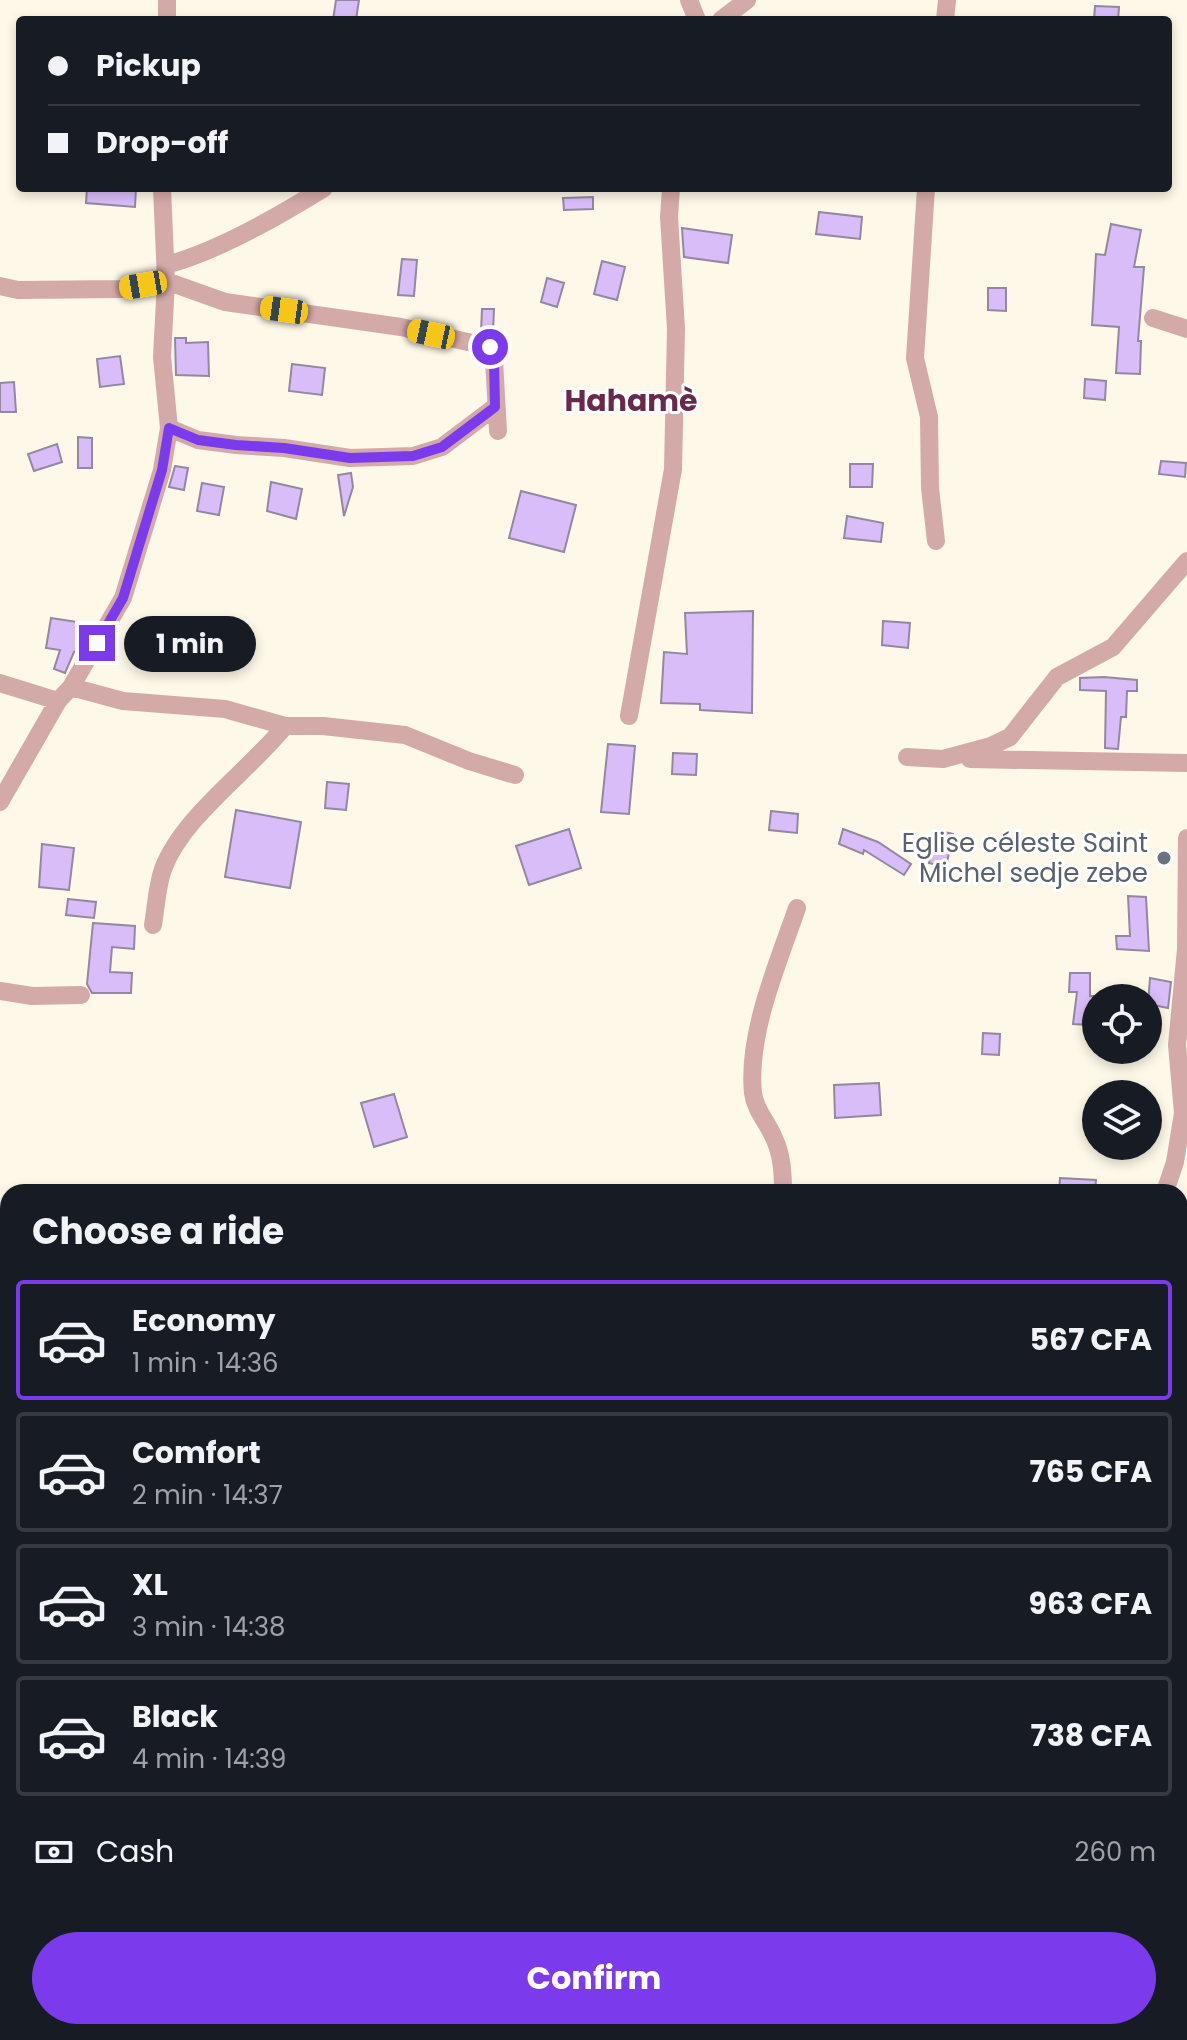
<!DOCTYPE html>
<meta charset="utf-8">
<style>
body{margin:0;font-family:Poppins,sans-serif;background:#20242c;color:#f1f3f6;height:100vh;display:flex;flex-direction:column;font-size:30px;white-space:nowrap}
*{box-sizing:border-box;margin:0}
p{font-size:26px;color:#9ea1a6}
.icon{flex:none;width:44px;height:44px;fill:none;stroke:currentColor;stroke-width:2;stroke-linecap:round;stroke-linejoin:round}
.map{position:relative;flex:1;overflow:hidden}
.side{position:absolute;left:0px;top:1184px;width:1188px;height:856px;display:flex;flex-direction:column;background:#171b24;border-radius:24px 24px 0 0;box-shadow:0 4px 12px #0003}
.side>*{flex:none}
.guide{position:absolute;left:16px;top:16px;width:1156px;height:176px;border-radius:8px;box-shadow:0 4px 12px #0003;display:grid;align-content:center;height:176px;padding:0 32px;background:#171b24}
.fabs{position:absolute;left:1082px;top:984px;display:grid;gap:16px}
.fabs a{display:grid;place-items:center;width:80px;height:80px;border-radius:50%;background:#171b24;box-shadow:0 4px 12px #0003;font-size:40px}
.end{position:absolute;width:36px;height:36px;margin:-18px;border:10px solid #7c3aed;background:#fff;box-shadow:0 0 0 4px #fff}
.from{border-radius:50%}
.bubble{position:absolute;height:56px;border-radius:28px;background:#171b24;box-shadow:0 4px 12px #0003;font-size:26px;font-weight:700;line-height:56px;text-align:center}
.car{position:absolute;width:24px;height:48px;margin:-24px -12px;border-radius:10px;box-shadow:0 0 6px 2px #0007;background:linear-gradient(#f5c518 24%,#345 0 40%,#f5c518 0 76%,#345 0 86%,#f5c518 0)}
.guide b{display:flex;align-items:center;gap:28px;height:76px;font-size:30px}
.guide b+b{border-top:2px solid #363941}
.guide i{width:20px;height:20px;background:#f1f3f6}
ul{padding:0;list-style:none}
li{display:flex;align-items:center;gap:24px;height:120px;margin:0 16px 12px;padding:0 16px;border:4px solid #363941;border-radius:8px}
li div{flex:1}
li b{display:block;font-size:30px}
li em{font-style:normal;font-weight:700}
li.on{border-color:#7c3aed}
li>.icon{width:72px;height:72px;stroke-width:1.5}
h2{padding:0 32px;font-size:36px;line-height:96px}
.pay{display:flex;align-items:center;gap:20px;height:88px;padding:0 32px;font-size:30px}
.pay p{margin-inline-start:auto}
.action{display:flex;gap:16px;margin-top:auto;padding:16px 32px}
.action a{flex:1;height:92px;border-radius:48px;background:#7c3aed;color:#fff;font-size:32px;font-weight:700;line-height:92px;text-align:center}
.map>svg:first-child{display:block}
.building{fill:#d9bdf9;stroke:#93889f;stroke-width:2}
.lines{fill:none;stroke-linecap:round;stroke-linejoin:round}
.street{stroke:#d4aaa9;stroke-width:18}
.route{stroke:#7c3aed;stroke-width:10}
.worship-dot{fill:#6b7280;stroke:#fff;stroke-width:3}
.labels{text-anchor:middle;stroke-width:6;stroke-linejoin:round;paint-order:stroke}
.worship-label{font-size:26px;fill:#5b616d;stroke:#fff;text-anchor:end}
.quarter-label{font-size:30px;font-weight:bold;fill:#68294b;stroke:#fff}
</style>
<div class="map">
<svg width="1187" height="2040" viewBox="0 0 1187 2040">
<rect width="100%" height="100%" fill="#fef8e9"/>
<!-- building -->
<path class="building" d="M336,0H359L356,20H333Z
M1095,6L1119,7L1118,20H1094Z
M87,188H136L135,207L86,203Z
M593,197V209L564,210L563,198Z
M819,212L862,217L860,239L816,234Z
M1111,224L1141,230L1134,267H1144L1138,341H1141L1140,374L1116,373L1119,327L1092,325L1096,254L1105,255Z
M682,228L732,235L728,263L684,257Z
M402,259L417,260L414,296L398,295Z
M602,261L625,267L617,300L594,294Z
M547,278L564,283L557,307L541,302Z
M988,288H1006V311L988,310Z
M482,309H494L493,332H481Z
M175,338H186V343L208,342L209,376L176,375Z
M120,356L124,384L100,387L97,359Z
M292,364L325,368L322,395L289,391Z
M1085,379L1106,381L1105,400L1084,398Z
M14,382L16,412H0V383Z
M78,437L92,438V468H78Z
M57,444L62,462L34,471L28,454Z
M1161,461L1186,463L1185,477L1159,474Z
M850,464H873L872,487H850Z
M175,466L188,468L184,490L169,487Z
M351,473L353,487L344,516L338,475Z
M271,482L302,489L296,519L267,511Z
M202,483L224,487L219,515L197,511Z
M521,491L576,505L564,552L509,538Z
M847,516L883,523L881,542L844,538Z
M753,611L752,713L700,710V704L661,703L664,652L687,654L685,613Z
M51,618L84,623L80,648L74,652L65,673L54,669L60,650L46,648Z
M883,621L910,623L908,648L882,645Z
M1104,677L1137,680V691H1127L1126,717H1121L1118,749L1105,748L1106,691L1080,690V678Z
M608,744L635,746L629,814L601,812Z
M673,753L697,754L696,775L672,774Z
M327,782L349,784L346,810L325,808Z
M236,810L301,822L290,888L225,877Z
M771,811L798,814L797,833L769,830Z
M569,829L581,868L529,885L516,846Z
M843,829L878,842L911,864L904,875L864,850L863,854L839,844Z
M936,830L953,834L946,867L929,863Z
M42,844L74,848L69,890L39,887Z
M1128,896L1146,897L1149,951L1117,949L1116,936H1130Z
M68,899L96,902L94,918L66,915Z
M93,923L135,926L134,949L112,947L110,972L132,973L131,993H92L87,984Z
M1070,973H1090V996H1093L1090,1025L1073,1024L1077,992H1069Z
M1150,978L1171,982L1168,1008L1148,1004Z
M983,1033L1000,1034L999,1055L982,1054Z
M879,1083L881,1115L835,1118L834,1085Z
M394,1094L407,1137L374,1147L361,1103Z
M1060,1178L1096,1180L1095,1192H1059Z"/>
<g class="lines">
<!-- street -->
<path class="street" d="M167,0V20
M689,0L697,20
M721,20L747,0
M945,20L947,0
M926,188L915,358L929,417L930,488L936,541
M166,265C216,252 279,216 324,188
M0,286L18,290L121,289L166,281L225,302L401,327L490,347L494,360L498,431
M1153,318L1187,329
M169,428L198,440L236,445L284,448L350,458L413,456L442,447L495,407
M0,683L58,701
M71,687L123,701L225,709L285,726C249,771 183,816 163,869C157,886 156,907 153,925
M629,716L673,469L676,329L669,217L671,188
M285,726H323L405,735L469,761L515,775
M907,757L943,759L991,746L1010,737L1057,677L1113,647L1187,561
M970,759L1187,763
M0,802L58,701L71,687L123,598L162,470L169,428L162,357L166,281L162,188
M0,991L32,996L81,995
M783,1192C783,1173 782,1155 774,1138C768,1123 755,1110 753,1093C747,1034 778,963 797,908
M1165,1192L1175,1162L1183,1113L1177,1045L1186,949L1187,838
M1180,1314H1187
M0,1415L8,1414
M1180,1446L1187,1447
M1180,1642L1187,1663
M0,1744L8,1724
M1180,1799L1187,1810
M0,1814L8,1842
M0,1942L8,1941
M1180,1976L1187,1974
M58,2032L60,2040
M339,2032L340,2040
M472,2040L478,2032
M1018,2040L1038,2032"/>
</g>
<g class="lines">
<!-- route -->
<path class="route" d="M97,643L123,598L162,470L169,428L198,440L236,445L284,448L350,458L413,456L442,447L495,407L494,360L490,347"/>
</g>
<!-- markers -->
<circle class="worship-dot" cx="1164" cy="858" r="8"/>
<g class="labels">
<!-- worship labels -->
<g class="worship-label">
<text x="1148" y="852">Eglise céleste Saint<tspan x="1148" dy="30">Michel sedje zebe</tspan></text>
</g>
<!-- quarter labels -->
<g class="quarter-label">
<text x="631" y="411">Hahamè</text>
</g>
</g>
</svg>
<div class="fabs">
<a><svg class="icon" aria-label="locate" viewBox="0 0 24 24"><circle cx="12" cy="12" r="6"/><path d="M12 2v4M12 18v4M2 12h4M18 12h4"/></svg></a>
<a><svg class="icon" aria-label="layers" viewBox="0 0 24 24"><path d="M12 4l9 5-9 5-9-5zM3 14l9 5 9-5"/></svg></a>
</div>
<i class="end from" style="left:490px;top:347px"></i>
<i class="end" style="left:97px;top:643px"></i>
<div class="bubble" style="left:124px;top:616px;width:132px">1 min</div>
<i class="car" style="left:143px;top:285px;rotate:260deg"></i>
<i class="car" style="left:284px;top:310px;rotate:278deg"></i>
<i class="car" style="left:431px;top:334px;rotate:282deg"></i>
<div class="guide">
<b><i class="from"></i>Pickup</b>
<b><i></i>Drop-off</b>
</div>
<section class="side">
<h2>Choose a ride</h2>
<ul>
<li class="on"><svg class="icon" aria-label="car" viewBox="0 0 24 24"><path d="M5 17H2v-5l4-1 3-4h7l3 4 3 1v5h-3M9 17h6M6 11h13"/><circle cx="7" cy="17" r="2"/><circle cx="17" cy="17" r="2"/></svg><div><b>Economy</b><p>1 min · 14:36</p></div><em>567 CFA</em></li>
<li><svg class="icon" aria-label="car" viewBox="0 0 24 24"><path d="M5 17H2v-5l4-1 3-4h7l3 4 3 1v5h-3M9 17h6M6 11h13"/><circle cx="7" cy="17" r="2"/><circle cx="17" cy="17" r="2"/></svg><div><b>Comfort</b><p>2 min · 14:37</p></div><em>765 CFA</em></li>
<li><svg class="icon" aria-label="car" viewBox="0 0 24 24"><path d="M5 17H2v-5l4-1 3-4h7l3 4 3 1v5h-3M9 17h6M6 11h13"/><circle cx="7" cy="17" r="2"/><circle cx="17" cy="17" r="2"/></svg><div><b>XL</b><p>3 min · 14:38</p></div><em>963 CFA</em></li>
<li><svg class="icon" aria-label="car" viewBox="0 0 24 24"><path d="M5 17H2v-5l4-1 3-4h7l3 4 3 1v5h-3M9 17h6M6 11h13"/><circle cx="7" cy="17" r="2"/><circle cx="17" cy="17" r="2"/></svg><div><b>Black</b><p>4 min · 14:39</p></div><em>738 CFA</em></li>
</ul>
<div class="pay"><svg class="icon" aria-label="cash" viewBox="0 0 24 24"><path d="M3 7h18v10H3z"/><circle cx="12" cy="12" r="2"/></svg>Cash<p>260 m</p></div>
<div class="action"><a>Confirm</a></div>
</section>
</div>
